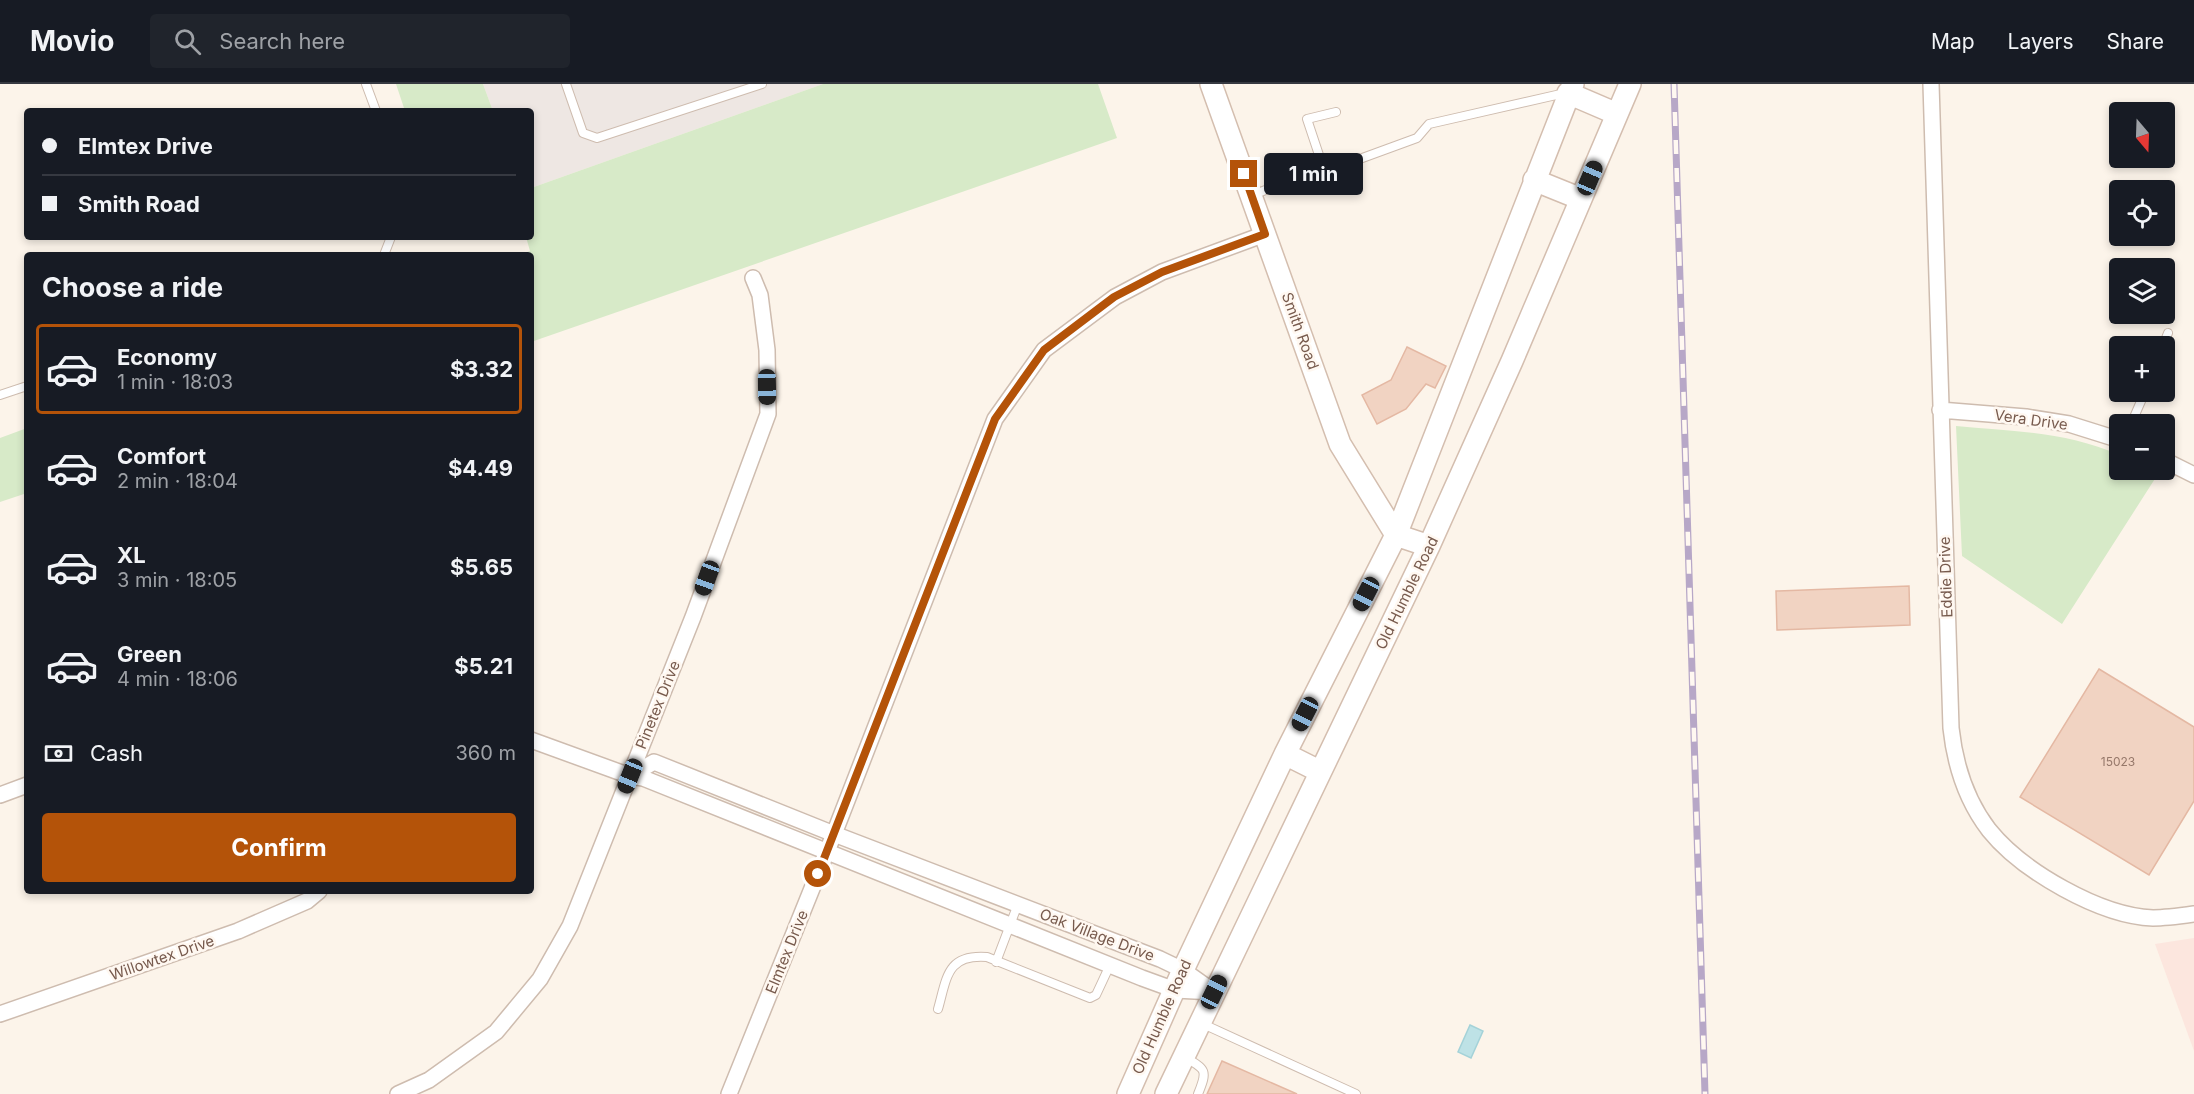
<!DOCTYPE html>
<meta charset="utf-8">
<style>
body{margin:0;font-family:Inter,sans-serif;background:#20242c;color:#f1f3f6;height:100vh;display:flex;flex-direction:column;font-size:22px;white-space:nowrap}
*{box-sizing:border-box;margin:0}
p{font-size:20px;color:#9ea1a6}
.icon{flex:none;width:33px;height:33px;fill:none;stroke:currentColor;stroke-width:2;stroke-linecap:round;stroke-linejoin:round}
.map{position:relative;flex:1;overflow:hidden}
.drawer{position:absolute;left:24px;top:168px;width:510px;height:642px;display:flex;flex-direction:column;background:#171b24;border-radius:6px;box-shadow:0 3px 9px #0003}
.drawer>*{flex:none}
.top-card{position:absolute;left:24px;top:24px;width:510px;height:132px;border-radius:6px;box-shadow:0 3px 9px #0003;display:grid;align-content:center;height:132px;padding:0 18px;background:#171b24}
.needle{width:39px;rotate:161deg}
.controls{position:absolute;left:2109px;top:18px;display:grid;gap:12px}
.controls a{display:grid;place-items:center;width:66px;height:66px;border-radius:6px;background:#171b24;box-shadow:0 3px 9px #0003;font-size:30px}
.end{position:absolute;width:27px;height:27px;margin:-14px;border:8px solid #b45309;background:#fff;box-shadow:0 0 0 3px #fff}
.from{border-radius:50%}
.bubble{position:absolute;height:42px;border-radius:6px;background:#171b24;box-shadow:0 3px 9px #0003;font-size:20px;font-weight:700;line-height:42px;text-align:center}
.car{position:absolute;width:18px;height:36px;margin:-18px -9px;border-radius:8px;box-shadow:0 0 4px 2px #0007;background:linear-gradient(#222 24%,#8ab4d8 0 40%,#222 0 76%,#8ab4d8 0 86%,#222 0)}
.top-card b{display:flex;align-items:center;gap:21px;height:57px;font-size:22px}
.top-card b+b{border-top:2px solid #363941}
.top-card i{width:15px;height:15px;background:#f1f3f6}
ul{padding:0;list-style:none}
li{display:flex;align-items:center;gap:18px;height:90px;margin:0 12px 9px;padding:0 6px;border:3px solid transparent;border-radius:6px}
li div{flex:1}
li b{display:block;font-size:22px}
li em{font-style:normal;font-weight:700}
li.active{border-color:#b45309}
li>.icon{width:54px;height:54px;stroke-width:1.5}
h2{padding:0 18px;font-size:27px;line-height:72px}
.pay{display:flex;align-items:center;gap:15px;height:66px;padding:0 18px;font-size:22px}
.pay p{margin-inline-start:auto}
.cta{display:flex;gap:12px;margin-top:auto;padding:12px 18px}
.cta a{flex:1;height:69px;border-radius:6px;background:#b45309;color:#fff;font-size:24px;font-weight:700;line-height:69px;text-align:center}
header{display:flex;align-items:center;gap:36px;box-sizing:border-box;height:84px;padding:0 30px;background:#171b24;border-bottom:2px solid #363941}
header strong{font-size:28px}
nav{display:flex;gap:33px;margin-inline-start:auto;font-size:21px}
.search{width:420px;height:54px;background:#20242c;display:flex;align-items:center;gap:15px;box-sizing:border-box;padding:0 21px;border-radius:6px;color:#9ea1a6;font-size:22px}
.map>svg:first-child{display:block}
.commercial{fill:#fce6de}
.industrial{fill:#eee7e3}
.green{fill:#d7eac8}
.water{fill:#bee2e6;stroke:#a4d2d8;stroke-width:1.5}
.building{fill:#f1d3c2;stroke:#e4b8a3;stroke-width:1.5}
.lines{fill:none;stroke-linecap:round;stroke-linejoin:round}
.lane-casing{stroke:#cebcaf;stroke-width:10}
.street-casing{stroke:#cebcaf;stroke-width:18}
.secondary-casing{stroke:#d4beaf;stroke-width:24}
.lane{stroke:#fff;stroke-width:8}
.street{stroke:#fff;stroke-width:15}
.secondary{stroke:#fff;stroke-width:21}
.rail-casing{stroke:#b7a7c7;stroke-width:7}
.rail{stroke:#fff8f1;stroke-width:4.5;stroke-dasharray:14;stroke-linecap:butt}
.route{stroke:#b45309;stroke-width:8}
.labels{text-anchor:middle;stroke-width:5;stroke-linejoin:round;paint-order:stroke}
.number-label{font-size:12px;fill:#96786a}
.street-label{font-size:15px;fill:#775a4d;stroke:#fff8f1}
</style>
<header>
<strong>Movio</strong>
<div class="search"><svg class="icon" aria-label="search" viewBox="0 0 24 24"><circle cx="10" cy="10" r="6"/><path d="M15 15l6 6"/></svg>Search here</div>
<nav><a>Map</a><a>Layers</a><a>Share</a></nav>
</header>
<div class="map">
<svg width="2194" height="1010" viewBox="0 0 2194 1010">
<rect width="100%" height="100%" fill="#fcf4ea"/>
<!-- commercial -->
<path class="commercial" d="M2194,854V967L2155,860Z"/>
<!-- industrial -->
<path class="industrial" d="M483,0H823L531,104V27H493Z"/>
<!-- green -->
<path class="green" d="M396,0H483L493,27H405Z
M823,0H1098L1117,54L531,258V171H519L530,167L526,153H531V104Z
M1956,342C2011,347 2068,348 2119,371L2120,386H2149L2158,390L2062,540L1962,472Z
M27,344V409L0,418V354Z"/>
<!-- water -->
<path class="water" d="M1470,941L1483,947L1471,974L1458,968Z"/>
<!-- building -->
<path class="building" d="M1407,263L1446,282L1435,304L1426,300L1406,325L1377,340L1362,311L1391,296Z
M1909,502L1910,541L1777,546L1776,507Z
M2099,585L2194,643V717L2149,791L2020,713Z
M1222,977L1297,1010H1207Z"/>
<g class="lines">
<defs>
<path id="lane" d="M366,0L376,27
M566,0L583,49L597,54L762,0
M1323,83L1307,35L1336,28
M1253,111L1323,83L1335,84L1417,54L1429,40L1565,9
M384,171L391,153
M2163,262L2168,249
M0,311L27,302
M2131,340L2145,308
M996,878L1018,820
M938,925C947,893 947,870 987,873L1090,914L1096,911L1110,881
M1203,940L1356,1010
M1184,973C1206,985 1208,986 1198,1010"/>
<path id="street" d="M1931,0L1951,644C1955,681 1966,716 1989,746C2022,787 2100,832 2153,834C2166,834 2180,832 2194,830
M1940,326L2026,333L2069,340L2120,356
M2164,376L2194,391
M531,656L630,692L643,694L1142,894L1175,906L1214,908
M630,692L654,678L834,750L1160,875L1183,886L1214,908
M0,711L27,701
M0,930L238,847L307,817L319,807
M398,1010L429,996L496,948L540,895L570,842L693,533L768,330L767,266L760,211L753,194
M729,1010L834,750L995,335L1044,266L1115,213L1162,188L1265,150"/>
<path id="secondary" d="M1211,0L1340,360L1396,451L1429,462
M1568,9L1617,30
M1534,96L1581,115
M1285,670L1319,687
M1128,1010L1183,886L1285,670L1396,451L1573,0
M1166,1010L1429,462L1512,277L1630,0"/>
</defs>
<!-- lane casing -->
<use href="#lane" class="lane-casing"/>
<!-- street casing -->
<use href="#street" class="street-casing"/>
<!-- secondary casing -->
<use href="#secondary" class="secondary-casing"/>
<!-- lane -->
<use href="#lane" class="lane"/>
<!-- street -->
<use href="#street" class="street"/>
<!-- secondary -->
<use href="#secondary" class="secondary"/>
<defs>
<path id="rail" d="M1674,0L1705,1010"/>
</defs>
<!-- rail casing -->
<use href="#rail" class="rail-casing"/>
<!-- rail -->
<use href="#rail" class="rail"/>
</g>
<g class="lines">
<!-- route -->
<path class="route" d="M818,790L995,335L1044,266L1114,213L1162,188L1265,150L1244,90"/>
</g>
<g class="labels">
<!-- number labels -->
<g class="number-label">
<text x="2118" y="682">15023</text>
</g>
<!-- street labels -->
<g class="street-label">
<text transform="translate(1300 247) rotate(70)" y="5">Smith Road</text>
<text transform="translate(2031 336) rotate(8)" y="5">Vera Drive</text>
<text transform="translate(1946 493) rotate(-92)" y="5">Eddie Drive</text>
<text transform="translate(1407 509) rotate(-64)" y="5">Old Humble Road</text>
<text transform="translate(658 621) rotate(-68)" y="5">Pinetex Drive</text>
<text transform="translate(1097 851) rotate(21)" y="5">Oak Village Drive</text>
<text transform="translate(787 868) rotate(-68)" y="5">Elmtex Drive</text>
<text transform="translate(162 874) rotate(-19)" y="5">Willowtex Drive</text>
<text transform="translate(1162 933) rotate(-66)" y="5">Old Humble Road</text>
</g>
</g>
</svg>
<div class="controls">
<a><svg class="needle" viewBox="-14 -14 28 28"><path d="M0-13l5 13h-10z" fill="#e53935"/><path d="M0 13l5-13h-10z" fill="#9ea1a6"/></svg></a>
<a><svg class="icon" aria-label="locate" viewBox="0 0 24 24"><circle cx="12" cy="12" r="6"/><path d="M12 2v4M12 18v4M2 12h4M18 12h4"/></svg></a>
<a><svg class="icon" aria-label="layers" viewBox="0 0 24 24"><path d="M12 4l9 5-9 5-9-5zM3 14l9 5 9-5"/></svg></a>
<a>+</a>
<a>−</a>
</div>
<i class="end from" style="left:818px;top:790px"></i>
<i class="end" style="left:1244px;top:90px"></i>
<div class="bubble" style="left:1264px;top:69px;width:99px">1 min</div>
<i class="car" style="left:1590px;top:94px;rotate:23deg"></i>
<i class="car" style="left:767px;top:303px;rotate:179deg"></i>
<i class="car" style="left:707px;top:494px;rotate:200deg"></i>
<i class="car" style="left:1366px;top:510px;rotate:207deg"></i>
<i class="car" style="left:1305px;top:630px;rotate:207deg"></i>
<i class="car" style="left:630px;top:692px;rotate:202deg"></i>
<i class="car" style="left:1214px;top:908px;rotate:26deg"></i>
<div class="top-card">
<b><i class="from"></i>Elmtex Drive</b>
<b><i></i>Smith Road</b>
</div>
<section class="drawer">
<h2>Choose a ride</h2>
<ul>
<li class="active"><svg class="icon" aria-label="car" viewBox="0 0 24 24"><path d="M5 17H2v-5l4-1 3-4h7l3 4 3 1v5h-3M9 17h6M6 11h13"/><circle cx="7" cy="17" r="2"/><circle cx="17" cy="17" r="2"/></svg><div><b>Economy</b><p>1 min · 18:03</p></div><em>$3.32</em></li>
<li><svg class="icon" aria-label="car" viewBox="0 0 24 24"><path d="M5 17H2v-5l4-1 3-4h7l3 4 3 1v5h-3M9 17h6M6 11h13"/><circle cx="7" cy="17" r="2"/><circle cx="17" cy="17" r="2"/></svg><div><b>Comfort</b><p>2 min · 18:04</p></div><em>$4.49</em></li>
<li><svg class="icon" aria-label="car" viewBox="0 0 24 24"><path d="M5 17H2v-5l4-1 3-4h7l3 4 3 1v5h-3M9 17h6M6 11h13"/><circle cx="7" cy="17" r="2"/><circle cx="17" cy="17" r="2"/></svg><div><b>XL</b><p>3 min · 18:05</p></div><em>$5.65</em></li>
<li><svg class="icon" aria-label="car" viewBox="0 0 24 24"><path d="M5 17H2v-5l4-1 3-4h7l3 4 3 1v5h-3M9 17h6M6 11h13"/><circle cx="7" cy="17" r="2"/><circle cx="17" cy="17" r="2"/></svg><div><b>Green</b><p>4 min · 18:06</p></div><em>$5.21</em></li>
</ul>
<div class="pay"><svg class="icon" aria-label="cash" viewBox="0 0 24 24"><path d="M3 7h18v10H3z"/><circle cx="12" cy="12" r="2"/></svg>Cash<p>360 m</p></div>
<div class="cta"><a>Confirm</a></div>
</section>
</div>
